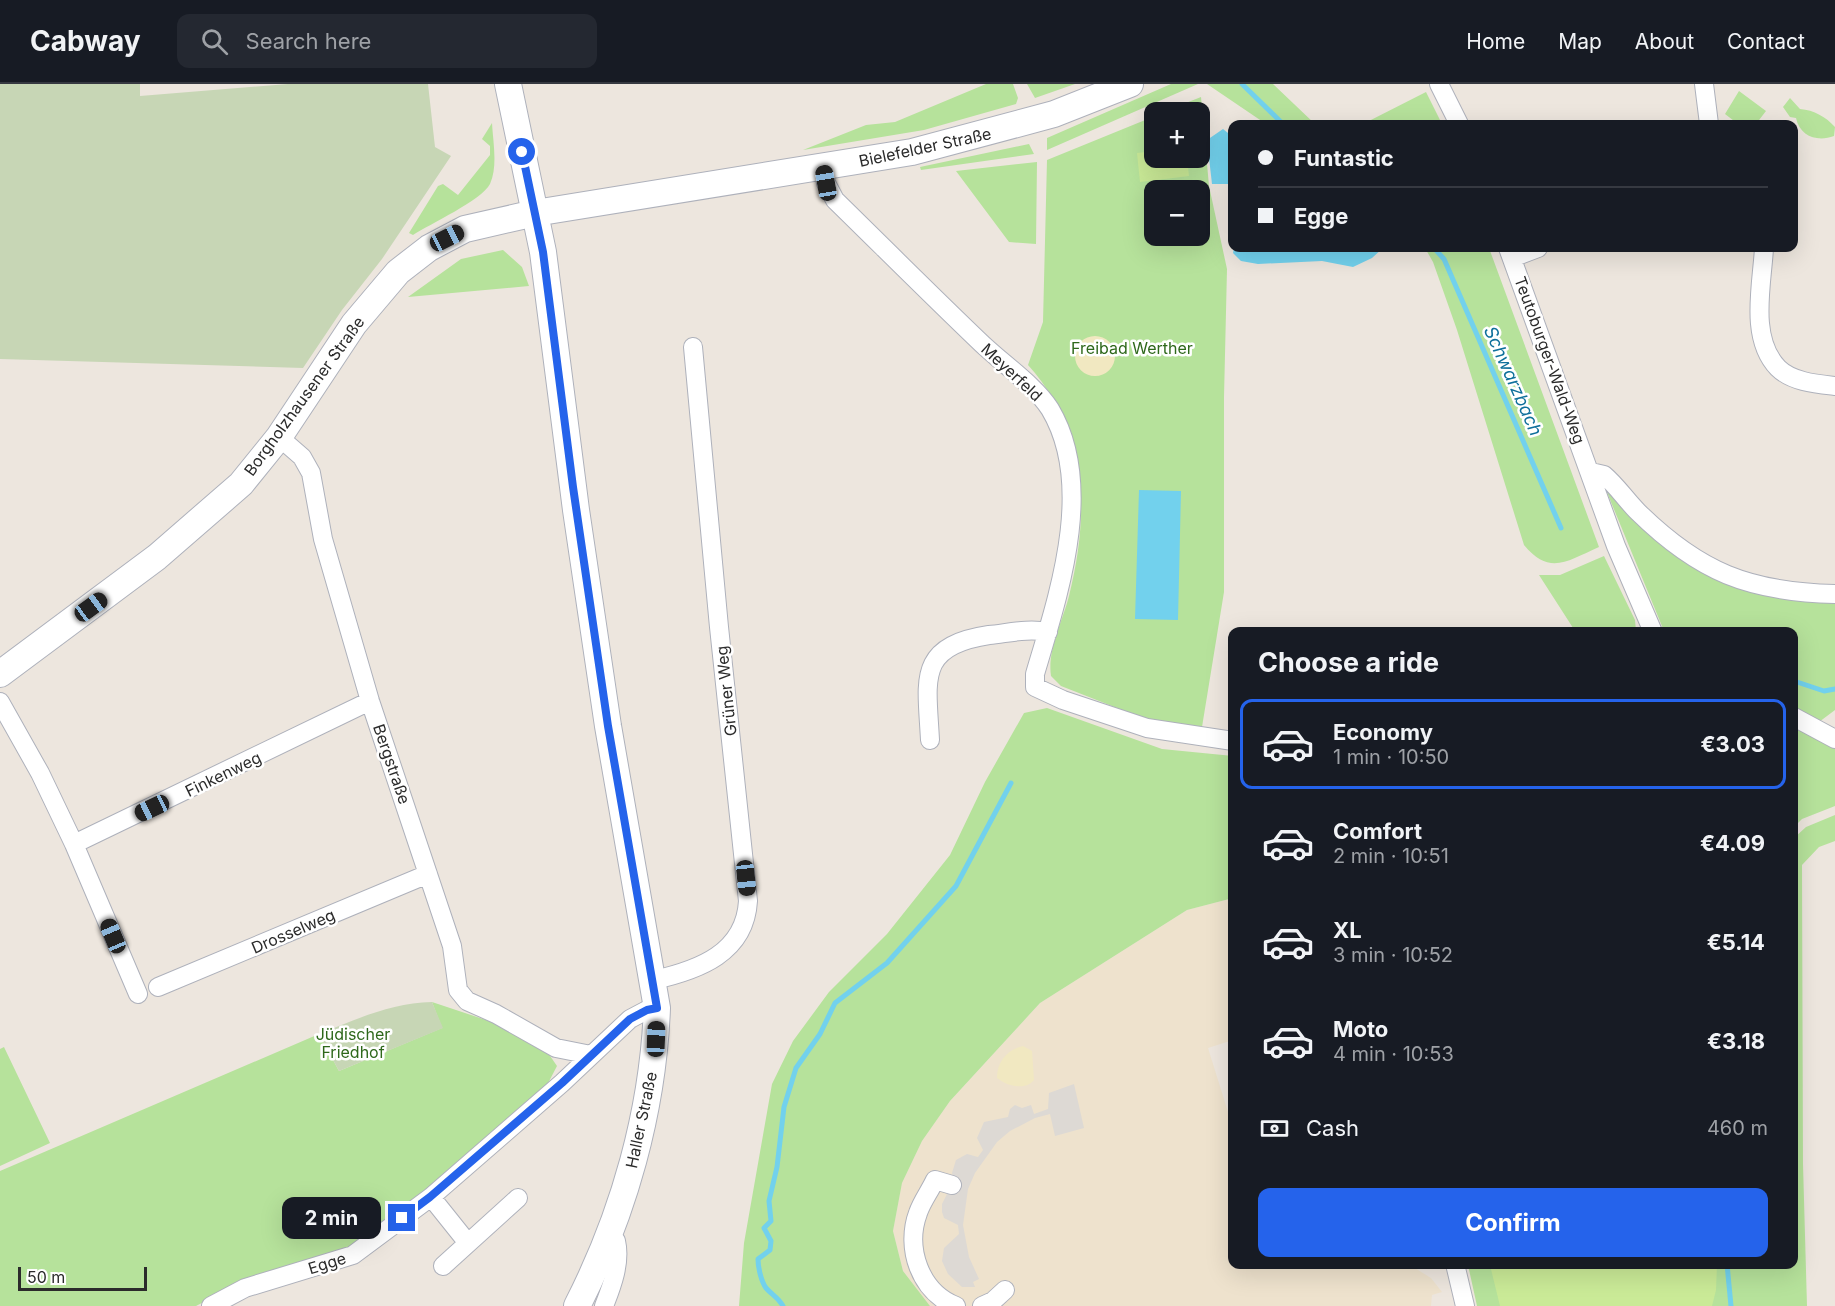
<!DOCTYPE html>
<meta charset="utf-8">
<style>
body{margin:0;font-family:Inter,sans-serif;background:#242831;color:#f1f3f6;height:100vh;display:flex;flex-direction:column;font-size:22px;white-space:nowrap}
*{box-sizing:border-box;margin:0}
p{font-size:20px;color:#9ea1a6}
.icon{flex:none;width:33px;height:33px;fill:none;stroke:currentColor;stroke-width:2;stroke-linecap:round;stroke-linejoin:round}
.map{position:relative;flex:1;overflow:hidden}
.sheet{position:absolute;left:1228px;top:543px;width:570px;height:642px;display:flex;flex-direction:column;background:#171b24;border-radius:12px;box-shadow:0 6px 24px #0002}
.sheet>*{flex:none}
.banner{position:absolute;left:1228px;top:36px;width:570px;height:132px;border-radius:12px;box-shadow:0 6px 24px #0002;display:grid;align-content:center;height:132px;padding:0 30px;background:#171b24}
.fabs{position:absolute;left:1144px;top:18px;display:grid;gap:12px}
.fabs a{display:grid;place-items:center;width:66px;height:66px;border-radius:12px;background:#171b24;box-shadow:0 6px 24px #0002;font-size:30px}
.scale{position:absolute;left:18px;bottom:15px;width:129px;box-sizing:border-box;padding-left:6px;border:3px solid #2b2b2b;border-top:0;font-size:16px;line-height:21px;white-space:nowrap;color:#2b2b2b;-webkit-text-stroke:4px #fff;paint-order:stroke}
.end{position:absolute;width:27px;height:27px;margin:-14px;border:8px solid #2563eb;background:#fff;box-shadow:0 0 0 3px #fff}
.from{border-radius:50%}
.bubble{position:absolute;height:42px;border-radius:12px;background:#171b24;box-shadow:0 6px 24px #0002;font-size:20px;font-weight:700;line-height:42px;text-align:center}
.car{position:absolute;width:18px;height:36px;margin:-18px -9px;border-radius:8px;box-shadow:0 0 4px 2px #0007;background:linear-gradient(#222 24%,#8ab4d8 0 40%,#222 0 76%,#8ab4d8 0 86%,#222 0)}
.banner b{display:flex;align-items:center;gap:21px;height:57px;font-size:22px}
.banner b+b{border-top:2px solid #363941}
.banner i{width:15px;height:15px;background:#f1f3f6}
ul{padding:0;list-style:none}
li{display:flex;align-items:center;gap:18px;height:90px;margin:0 12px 9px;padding:0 18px;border:3px solid transparent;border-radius:12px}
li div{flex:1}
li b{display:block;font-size:22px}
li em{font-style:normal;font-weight:700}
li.current{border-color:#2563eb}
li>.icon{width:54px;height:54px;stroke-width:1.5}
h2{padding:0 30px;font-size:27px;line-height:72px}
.pay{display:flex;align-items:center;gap:15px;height:66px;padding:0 30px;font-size:22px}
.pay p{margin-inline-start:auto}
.button{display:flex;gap:12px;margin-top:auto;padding:12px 30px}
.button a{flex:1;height:69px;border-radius:12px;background:#2563eb;color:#fff;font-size:24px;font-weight:700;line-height:69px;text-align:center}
header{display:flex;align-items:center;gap:36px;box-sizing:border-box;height:84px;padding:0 30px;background:#171b24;border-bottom:2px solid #363941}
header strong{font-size:28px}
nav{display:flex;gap:33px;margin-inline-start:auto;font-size:21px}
.search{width:420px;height:54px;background:#242831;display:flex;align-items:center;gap:15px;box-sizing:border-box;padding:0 21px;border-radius:12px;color:#9ea1a6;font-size:22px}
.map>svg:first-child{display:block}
.education{fill:#eee2cd}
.green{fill:#b6e29b;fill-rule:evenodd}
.sand{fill:#f1e8c1}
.cemetery{fill:#c7d6b5}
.pitch{fill:#caea97}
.plaza{fill:#ddd9d4}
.water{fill:#72d1ed}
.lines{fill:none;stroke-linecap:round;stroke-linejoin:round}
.stream{stroke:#72d1ed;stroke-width:5}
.street-casing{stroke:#aeb1bb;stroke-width:20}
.secondary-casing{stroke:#aeb1bb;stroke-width:28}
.street{stroke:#fff;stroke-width:18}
.secondary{stroke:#fff;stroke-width:26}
.route{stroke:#2563eb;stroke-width:8}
.labels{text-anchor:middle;stroke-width:5;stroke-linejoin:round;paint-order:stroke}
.street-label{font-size:16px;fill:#2b2b2b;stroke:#fff}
.park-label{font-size:16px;fill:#2e681b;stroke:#fff}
.water-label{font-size:18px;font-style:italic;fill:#0f709b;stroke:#fff}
</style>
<header>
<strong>Cabway</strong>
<div class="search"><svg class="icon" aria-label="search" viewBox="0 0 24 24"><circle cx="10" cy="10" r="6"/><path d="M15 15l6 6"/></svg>Search here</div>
<nav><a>Home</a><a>Map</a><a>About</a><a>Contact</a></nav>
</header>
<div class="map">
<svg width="1835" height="1222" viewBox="0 0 1835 1222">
<rect width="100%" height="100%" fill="#ede6de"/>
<!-- education -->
<path class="education" d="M1233,814V956L1208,964L1233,1044V1180L1410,1181L1431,1194L1442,1208L1432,1211L1431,1222H930L903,1187L893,1147L902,1099L922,1057L950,1017L1040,919L1187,826Z"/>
<!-- green -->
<path class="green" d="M986,0H1013L1018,14L1016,20L924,46L803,66L866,41L895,38Z
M1027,0H1075L1035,14Z
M1171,0H1198L1047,66V54Z
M1207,0H1273L1315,40H1266Z
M1739,7L1766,27L1756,40H1738L1725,30Z
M1426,8L1442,40H1363Z
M1201,13L1209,102L1227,185L1224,313V508L1202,643L1145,635L1061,602L1051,592C1047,566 1063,536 1069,512C1090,428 1088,348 1028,281L1043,238L1047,76L1155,32V74H1200V28H1163ZM1155,106H1200V152H1155Z
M1790,14L1800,25C1814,26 1826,33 1835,43L1834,52C1818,58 1800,53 1796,34L1790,33L1783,23Z
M492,39C493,58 498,82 490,100C482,116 430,140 413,151L409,149L438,102L443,100L458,111L490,71V62L482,55Z
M1029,60L1034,70L921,86L920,83Z
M1037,78L1036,160L1009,158L956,87Z
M1425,164H1489L1599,463C1567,477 1550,492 1524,461L1457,246L1433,178Z
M503,166L522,183L529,202L408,213L461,175Z
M1604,401L1702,487L1742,506L1835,517V626L1819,638L1794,624V548L1664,547Z
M1604,472L1635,536L1636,547H1575L1539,491H1560Z
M1047,624L1162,665L1233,672V814L1187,826L1040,919L950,1017L922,1057L902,1099L893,1147L903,1187L930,1222H739L744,1159L772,1000L793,957L829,908L887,850L950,771L985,698L1024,629Z
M1794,643L1835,664V722L1802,735L1794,743Z
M1835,731V757L1819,763L1802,781L1803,1080L1807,1222H1477L1468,1181L1794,1180V754L1806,743Z
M432,918L507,943L546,966L557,982L545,1005L426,1106L351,1163L244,1197L196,1222H0V1087L319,950L339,987L442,944Z
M4,963L50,1059L0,1082V965Z"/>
<!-- sand -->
<path class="sand" d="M1075 272a20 20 0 1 1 40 0a20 20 0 1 1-40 0Z
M1023,962L1032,967L1034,996C1025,1007 1007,1002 997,994C997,977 1008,965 1023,962Z"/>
<!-- cemetery -->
<path class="cemetery" d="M0,0H140V12L288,0H428L435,63L451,72L382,175L342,226L303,284L0,275Z
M432,918L443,944L339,987L319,950C357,935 391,919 432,918Z"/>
<!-- pitch -->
<path class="pitch" d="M1155,67V74H1187L1189,92L1140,98L1137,69Z
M1490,1181H1717L1716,1206L1712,1222H1500Z"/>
<!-- plaza -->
<path class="plaza" d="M1074,1000L1084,1044L1055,1052L1050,1030L1035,1034L1010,1047L997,1058L975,1089L968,1105L963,1141L969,1173L979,1195L973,1198L975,1203H962L948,1190L942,1177L944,1164L959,1150L958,1141L944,1134L942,1128V1120L954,1096L952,1089L956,1076L967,1070L978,1073L983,1066L977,1054L984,1038L1008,1033L1010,1025L1015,1021L1022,1024L1031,1021L1034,1030L1048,1025L1049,1009Z"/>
<!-- water -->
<path class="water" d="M1223,45L1233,53V100H1212L1207,56Z
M1234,164H1383L1372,174L1353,183L1322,177L1258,180L1241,177L1233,169Z
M1139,406L1181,407L1178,536L1135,535Z"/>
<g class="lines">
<!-- stream -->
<path class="stream" d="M1242,0L1283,40
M1434,164L1444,175L1561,444
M1794,597L1824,607L1835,605
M1727,1180L1731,1222
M783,1222C778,1213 772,1211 766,1204C761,1197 758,1183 758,1175L770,1166L771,1157L764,1144L771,1137L769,1117L777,1083L784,1023L796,984L820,950L835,919L887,879L956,802L1011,699"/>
<defs>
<path id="street" d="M1439,0L1459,40
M1704,0L1709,40
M823,83L826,99L835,116C883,163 930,210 978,256C1000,278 1034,300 1050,325C1096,402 1058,512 1035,590V603L1063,616L1147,644L1233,657
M1508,164L1616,462L1653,548
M1764,164C1762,201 1749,254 1778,284C1792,298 1817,300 1835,302
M1512,174L1538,164
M279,353L302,373L311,389L323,455L370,617L452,862L458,906L467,917L496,930L556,964L591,971
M1591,388L1604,391C1617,402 1626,416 1638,428C1699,488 1749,508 1835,510
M0,618L40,689L74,760L138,910
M1794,633L1835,655
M930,656C927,596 916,562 989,551C1009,549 1028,544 1048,548
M74,760L370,617
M654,896C699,886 745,869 748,817L719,543L693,263
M158,903L428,790
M952,1101L935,1096C930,1107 922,1117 918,1129C905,1164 920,1208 956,1222
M431,1113L467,1158
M1455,1180L1465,1222
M443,1182L518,1114
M211,1222L245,1204L353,1171L431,1113L562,999L630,935L647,926L657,924
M604,1222C612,1202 621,1178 616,1157L607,1153
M982,1222L993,1217L1005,1206"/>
<path id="secondary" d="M508,0L543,168L576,426L608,642L657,924C653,1027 624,1130 577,1222
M0,590L157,473L241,400L279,353L354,240L398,188L429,164L465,145L535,129L912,68L1054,30L1130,0"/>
</defs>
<!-- street casing -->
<use href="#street" class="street-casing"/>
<!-- secondary casing -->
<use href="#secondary" class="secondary-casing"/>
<!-- street -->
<use href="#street" class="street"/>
<!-- secondary -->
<use href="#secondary" class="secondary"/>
</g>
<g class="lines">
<!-- route -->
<path class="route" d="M402,1134L430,1113L562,999L630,935L647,926L657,924L608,642L573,403L543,168L522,68"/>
</g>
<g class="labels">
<!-- street labels -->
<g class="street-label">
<text transform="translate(925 63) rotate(-12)" y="6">Bielefelder Straße</text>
<text transform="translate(1550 276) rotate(70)" y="6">Teutoburger-Wald-Weg</text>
<text transform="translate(1012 288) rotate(43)" y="6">Meyerfeld</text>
<text transform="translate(304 312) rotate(-54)" y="6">Borgholzhausener Straße</text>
<text transform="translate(726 607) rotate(-96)" y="6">Grüner Weg</text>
<text transform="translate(392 680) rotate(71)" y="6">Bergstraße</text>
<text transform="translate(223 690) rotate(-26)" y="6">Finkenweg</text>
<text transform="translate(293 847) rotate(-23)" y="6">Drosselweg</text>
<text transform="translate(641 1036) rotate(-78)" y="6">Haller Straße</text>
<text transform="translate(327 1179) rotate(-17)" y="6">Egge</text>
</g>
<!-- park labels -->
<g class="park-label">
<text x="1132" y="270">Freibad Werther</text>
<text x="353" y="956">Jüdischer<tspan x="353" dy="18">Friedhof</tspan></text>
</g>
<!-- water labels -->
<g class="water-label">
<text transform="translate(1513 297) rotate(66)" y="6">Schwarzbach</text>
</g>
</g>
</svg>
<div class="fabs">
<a>+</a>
<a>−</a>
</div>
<div class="scale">50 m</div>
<i class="end from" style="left:522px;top:68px"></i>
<i class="end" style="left:402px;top:1134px"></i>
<div class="bubble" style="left:282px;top:1113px;width:99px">2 min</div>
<i class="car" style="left:826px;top:99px;rotate:350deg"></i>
<i class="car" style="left:447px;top:154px;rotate:63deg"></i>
<i class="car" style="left:91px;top:523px;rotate:54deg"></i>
<i class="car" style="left:152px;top:724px;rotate:245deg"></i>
<i class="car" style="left:746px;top:794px;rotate:174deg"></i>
<i class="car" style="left:113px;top:852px;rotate:337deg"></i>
<i class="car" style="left:656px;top:955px;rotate:2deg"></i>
<div class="banner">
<b><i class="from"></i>Funtastic</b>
<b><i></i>Egge</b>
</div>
<section class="sheet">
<h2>Choose a ride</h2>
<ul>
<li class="current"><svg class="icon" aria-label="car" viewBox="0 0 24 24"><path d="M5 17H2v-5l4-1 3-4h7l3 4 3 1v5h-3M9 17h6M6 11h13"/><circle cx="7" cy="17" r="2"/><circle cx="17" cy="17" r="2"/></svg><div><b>Economy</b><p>1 min · 10:50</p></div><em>€3.03</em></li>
<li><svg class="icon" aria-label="car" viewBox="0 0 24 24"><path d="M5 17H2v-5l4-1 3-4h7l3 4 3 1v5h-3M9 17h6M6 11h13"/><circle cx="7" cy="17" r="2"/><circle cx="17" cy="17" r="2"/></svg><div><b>Comfort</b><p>2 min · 10:51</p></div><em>€4.09</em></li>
<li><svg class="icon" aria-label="car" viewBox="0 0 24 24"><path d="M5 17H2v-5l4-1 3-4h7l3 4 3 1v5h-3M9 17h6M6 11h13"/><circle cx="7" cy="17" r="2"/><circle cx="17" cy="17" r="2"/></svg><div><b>XL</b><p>3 min · 10:52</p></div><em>€5.14</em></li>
<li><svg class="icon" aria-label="car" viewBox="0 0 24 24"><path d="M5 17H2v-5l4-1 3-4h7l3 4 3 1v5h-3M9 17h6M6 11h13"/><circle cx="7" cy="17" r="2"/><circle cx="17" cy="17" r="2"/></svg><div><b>Moto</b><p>4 min · 10:53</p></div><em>€3.18</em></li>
</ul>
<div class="pay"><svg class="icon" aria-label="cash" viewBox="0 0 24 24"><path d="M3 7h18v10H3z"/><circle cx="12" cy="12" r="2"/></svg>Cash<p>460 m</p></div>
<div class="button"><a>Confirm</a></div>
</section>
</div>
